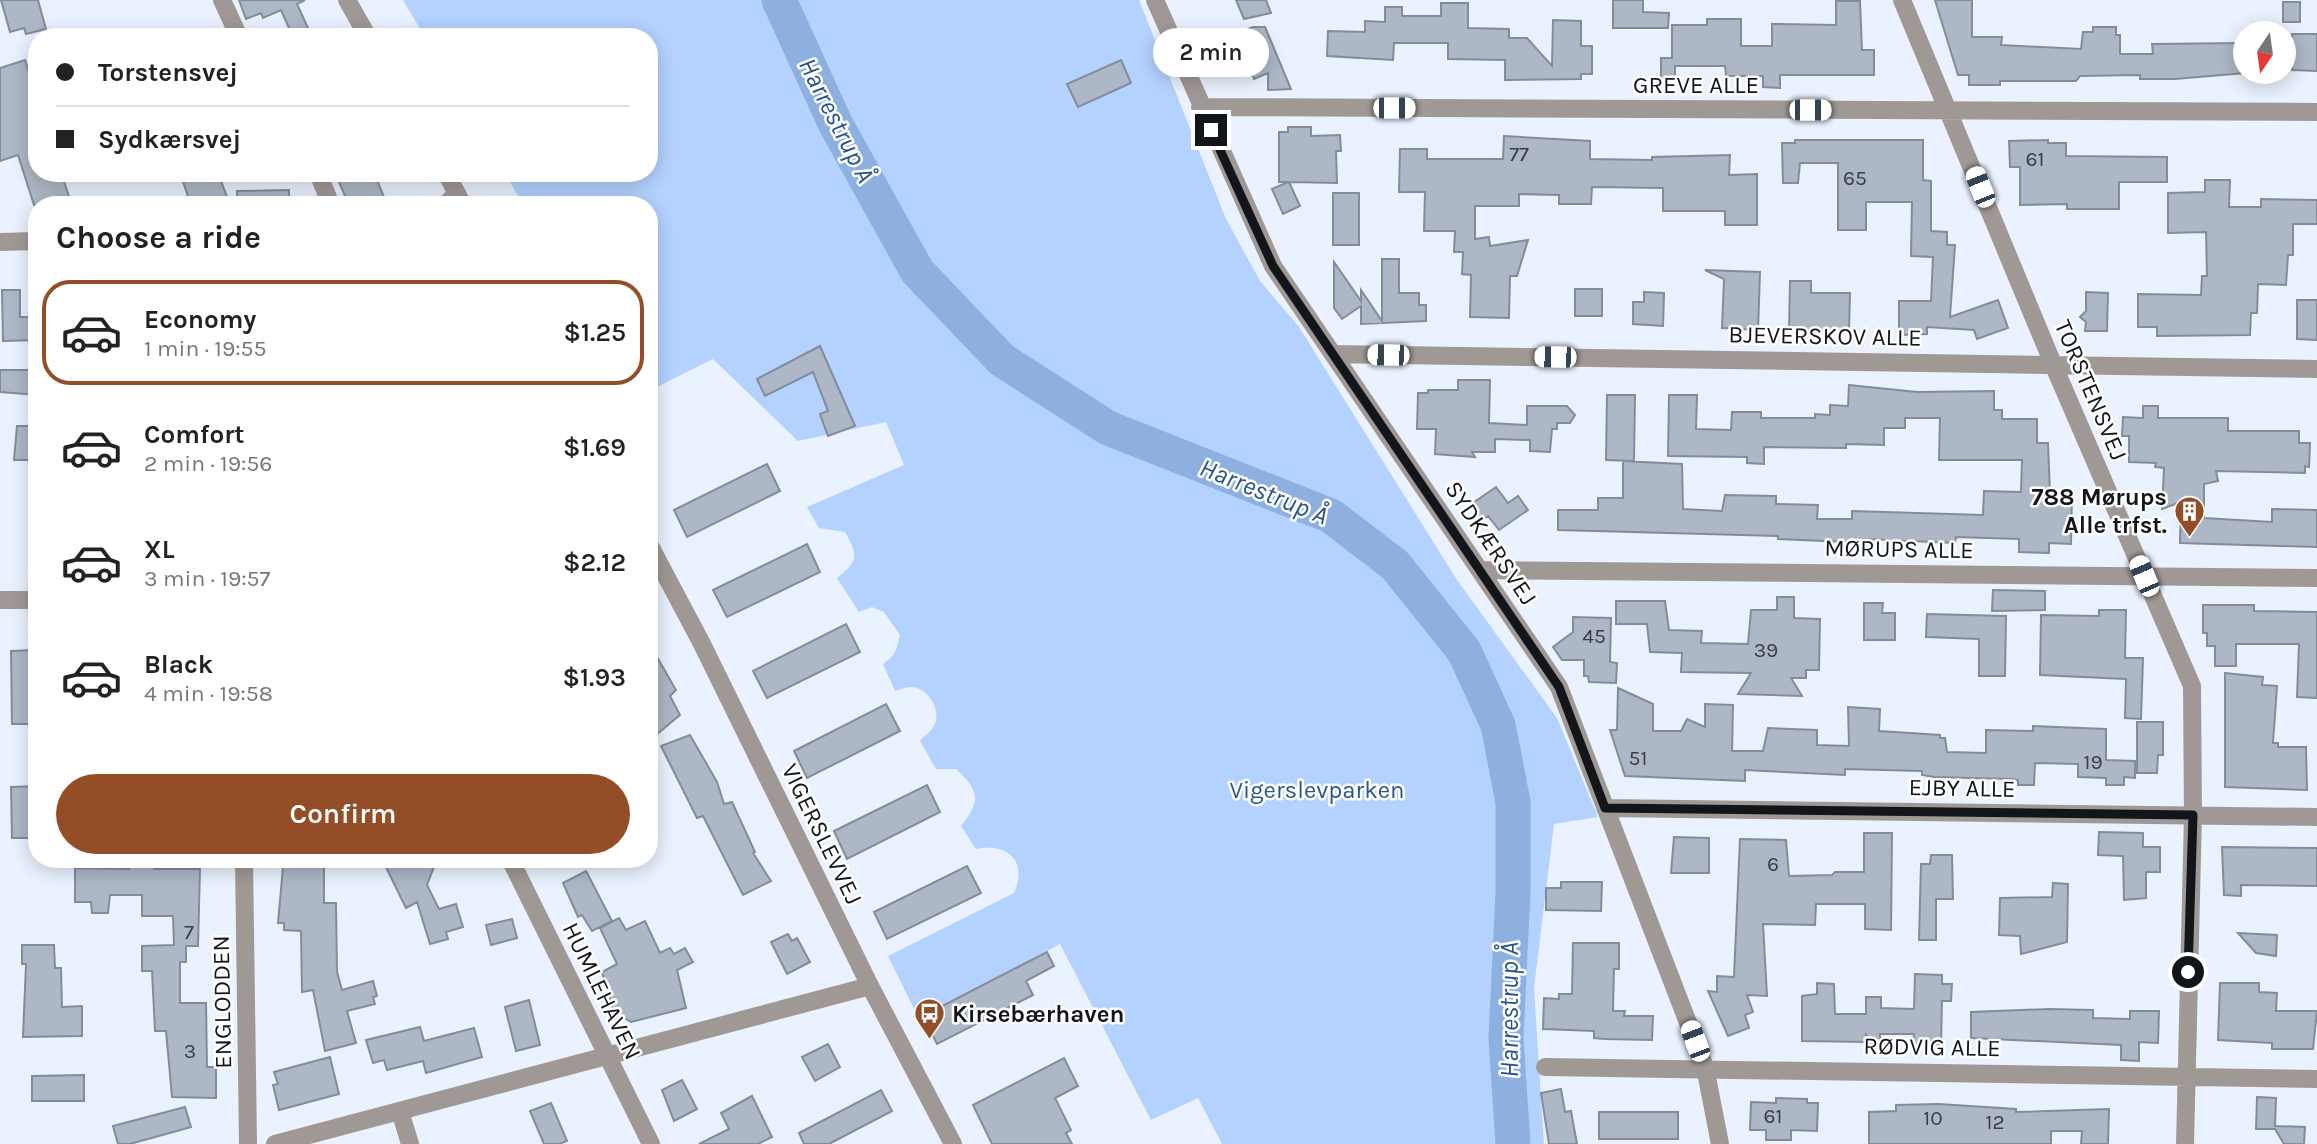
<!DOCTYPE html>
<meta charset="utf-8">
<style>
body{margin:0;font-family:Karla,sans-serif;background:#f2f2f2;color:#222;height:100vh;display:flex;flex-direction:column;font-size:26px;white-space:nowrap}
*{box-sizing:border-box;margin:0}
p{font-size:23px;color:#767676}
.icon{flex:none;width:38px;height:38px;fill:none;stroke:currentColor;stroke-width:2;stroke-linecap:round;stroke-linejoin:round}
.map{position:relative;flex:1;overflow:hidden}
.drawer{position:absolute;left:28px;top:196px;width:630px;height:672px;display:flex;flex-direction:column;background:#fff;border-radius:28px;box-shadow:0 4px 18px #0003}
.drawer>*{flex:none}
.banner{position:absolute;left:28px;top:28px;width:630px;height:154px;border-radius:28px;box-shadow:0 4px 18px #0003;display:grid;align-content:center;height:154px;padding:0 28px;background:#fff}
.needle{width:46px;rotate:193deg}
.fabs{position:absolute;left:2233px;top:21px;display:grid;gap:14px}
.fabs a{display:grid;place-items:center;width:63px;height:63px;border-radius:50%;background:#fff;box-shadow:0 4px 18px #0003;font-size:35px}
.end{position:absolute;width:32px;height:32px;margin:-16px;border:9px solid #12151a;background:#fff;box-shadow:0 0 0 4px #fff}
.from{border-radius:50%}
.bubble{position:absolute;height:49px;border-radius:24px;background:#fff;box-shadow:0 4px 18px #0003;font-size:23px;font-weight:600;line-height:49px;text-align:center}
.car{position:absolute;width:21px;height:42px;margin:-21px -10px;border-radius:9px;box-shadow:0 0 5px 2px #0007;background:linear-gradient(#fff 24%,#345 0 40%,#fff 0 76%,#345 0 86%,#fff 0)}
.banner b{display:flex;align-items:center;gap:24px;height:66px;font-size:26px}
.banner b+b{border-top:2px solid #e0e0e0}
.banner i{width:18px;height:18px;background:#222}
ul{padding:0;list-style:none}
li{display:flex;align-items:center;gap:21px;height:105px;margin:0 14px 10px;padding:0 14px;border:4px solid transparent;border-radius:28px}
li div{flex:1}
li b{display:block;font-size:26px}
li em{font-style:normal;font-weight:600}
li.selected{border-color:#944e27}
li>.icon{width:63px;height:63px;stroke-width:1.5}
h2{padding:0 28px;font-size:32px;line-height:84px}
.action{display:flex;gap:14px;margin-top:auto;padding:14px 28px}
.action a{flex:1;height:80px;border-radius:42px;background:#944e27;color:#fff;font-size:28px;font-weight:600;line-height:80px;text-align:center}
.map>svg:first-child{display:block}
.green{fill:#b3d2ff}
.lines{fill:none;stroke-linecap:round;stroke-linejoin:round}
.river{stroke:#8eb0e0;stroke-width:35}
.building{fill:#adb7c5;stroke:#838c9a;stroke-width:2}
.minor{stroke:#a09895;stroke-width:18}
.tertiary{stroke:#a09895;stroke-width:18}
.route{stroke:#12151a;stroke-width:9}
.labels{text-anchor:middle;stroke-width:5;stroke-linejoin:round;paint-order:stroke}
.number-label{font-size:21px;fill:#393e45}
.street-label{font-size:24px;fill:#12151a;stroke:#fff}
.poi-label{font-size:24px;font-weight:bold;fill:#12151a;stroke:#fff;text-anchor:end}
.park-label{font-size:24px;fill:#2b5692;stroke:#fff}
.water-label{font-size:26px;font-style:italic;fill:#28538e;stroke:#fff}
</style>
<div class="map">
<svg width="2317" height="1144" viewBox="0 0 2317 1144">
<rect width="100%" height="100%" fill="#e9f2fe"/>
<!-- green -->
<path class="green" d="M403,0H1139L1226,219L1260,281L1299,327L1457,580L1557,718L1598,817L1554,824L1534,988L1544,1144H1222L1198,1098L1151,1120L1060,944L919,1019L888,956L1014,893C1028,861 1008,843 976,849L961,826C981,801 980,791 956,769H936L920,741C924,736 932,731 935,724C941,710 928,687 911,687C906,687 900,690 895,691L883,664C895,656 897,649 900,635L884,612L872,607L859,612L837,578C859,561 858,555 845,532L819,528L807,507L904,465L886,422L798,441L713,359L649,391V205H523L505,173H649V37H425Z"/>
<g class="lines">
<!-- river -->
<path class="river" d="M779,0L835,123L917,271L1002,360L1108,428L1331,516L1395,565L1464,651L1498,725L1513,802V892L1506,1038L1513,1144"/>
</g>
<!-- building -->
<path class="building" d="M1,0H38L46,29L26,34L24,28L10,32Z
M239,0H305L297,4L312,37H293L281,10L263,18L261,13L246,19Z
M1236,0H1266L1271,13L1244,19Z
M1613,0H1643V12L1669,13L1668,28H1613Z
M1935,0H1972V37H2002L2001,45L2081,49L2083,32H2093V27H2116V35H2120V54H2153L2152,44L2245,43V73L2175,79H2140V75L2080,76L2076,81H2000V85H1969V75H1958Z
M1836,1H1860L1862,50H1874V75H1780V88L1763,87V76H1726L1725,66H1675V79H1661V58H1672V25H1707V19H1741V46H1772V24L1836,25Z
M2283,2H2300V22H2283Z
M1441,3H1468V28L1509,29V38H1527L1552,66L1553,20L1581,21V46H1592V74H1581V79L1505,80V60L1448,59V43H1394L1393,60L1327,56L1328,31L1365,32V21L1385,22V7H1402V16H1441Z
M1253,27H1265L1291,89L1268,90V73L1254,79L1235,34Z
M2292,34H2317V71L2292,70Z
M25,60L37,96V173H61L72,205H34L18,155L0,161V68Z
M1121,60L1131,83L1078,107L1067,84Z
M1288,127H1311V136L1340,135L1341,151H1336L1337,183L1289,182L1300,206L1283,214L1272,189L1288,182H1279V132H1288Z
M1504,136L1590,141V159L1652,160V157L1730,155L1729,175L1757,174V225H1725V211H1663V188L1592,187L1591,204H1559V195L1519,194V206H1475V239L1489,237L1490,246L1528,240L1517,276H1510L1509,318L1470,317L1471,275L1462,274L1463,252H1454L1455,231H1424L1425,192H1399L1400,149H1427V159H1503Z
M1795,140H1923V180L1931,181V231L1947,232V245H1955L1950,317L1998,300L2008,328L1977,339L1974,330L1927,327V334L1899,335V301H1931L1933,257L1911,256L1912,202H1866V230H1838V163H1800L1798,183H1783L1782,143H1795Z
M2048,140V143H2066V156L2167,157V182H2119V209H2067V204L2020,205V167H2010L2009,141Z
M180,173H218L230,205H191Z
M335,173H374L384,197L368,205L364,200L349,205Z
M2205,180H2230L2229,207H2261V199L2317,200V224H2293V255H2288L2286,285L2258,284L2257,313H2251L2250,335L2157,336V327H2138V294L2201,295L2202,276H2207L2206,232L2168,233V193L2205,192Z
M289,190V205H237V191Z
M1333,193H1359V245H1333Z
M1382,259H1399V293H1419V305H1426V321L1361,324V306L1342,319L1334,308V262L1361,301V290L1382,321Z
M1705,270L1760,272L1758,330L1722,328L1724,279Z
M1790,281H1811V293H1850L1849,331L1789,330Z
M1575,289H1602V316H1575Z
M2,290H20V317H37V340L3,341Z
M1644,292L1664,293L1663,326L1633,324V302H1644Z
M2086,292L2108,293L2107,331H2085L2086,322L2080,317L2086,311Z
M2297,300H2317V340L2297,339Z
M820,346L855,426L828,436L820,414L828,411L813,372L765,396L757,379Z
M0,370H37V395L0,392Z
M1458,380H1490L1489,423L1527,425V406H1567L1575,415L1570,423H1557V429H1552L1550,452L1530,451V440L1495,439V452H1472L1475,457L1435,454L1436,429H1417L1418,393H1428V390H1458Z
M1849,385L1917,392L1994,391V410H2002V419H2037V443H2048L2050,493H2072L2071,544L2049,543V553L2019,552V539L1956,537L1955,543L1864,539V550L1845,549L1846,542L1778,539V536L1558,530V510H1598V498H1623V461L1682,464L1683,509L1722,511L1725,495L1776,496V504L1818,505L1817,519H1852V511L1983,515L1984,491L2021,492L2022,460H1939L1940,418H1905V428H1884V445L1846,444V448L1764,447V464L1747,463V457L1668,456L1669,395H1697L1696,429L1731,430L1732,412H1761V418H1815V414L1830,415V405L1848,406Z
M1607,395H1635L1634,461L1606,460Z
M2143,406H2158V418H2228V431H2299V443H2310L2309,467L2305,466V473L2216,471L2218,481L2204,484V518L2272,522V509L2317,510V547L2180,543L2181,502L2162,509L2164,468L2155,467L2156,463L2129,462V436H2122L2123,417L2143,418Z
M17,426H37V460H14Z
M767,464L780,491L687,537L674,510Z
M1496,487L1508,503L1518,496L1528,510L1499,530L1488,516L1481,521L1470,505Z
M807,544L820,572L727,617L713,590Z
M1993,590L2045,591V610L1992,611Z
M1777,597H1794V618L1820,619L1819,670H1806V678H1791L1802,696L1738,694L1751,673L1681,672L1682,653L1650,652L1647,624H1616V601H1665L1669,630L1702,631L1701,643L1748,644L1751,610H1777Z
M1864,603H1883L1882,613H1895V640H1864Z
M2203,605H2254V611L2317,612V698L2297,697L2299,644H2236V666H2215V646H2207V633H2203Z
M2099,610H2126L2125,658H2143L2141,719L2125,718L2126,679L2040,675L2041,615L2099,616Z
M1927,614L2006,616L2005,676H1979V639L1926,637Z
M1573,617L1611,618L1610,662L1617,663L1616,683L1589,682L1588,676H1584V660H1562L1553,647L1573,632Z
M846,624L860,652L767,698L753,671Z
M649,643L676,690L670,696L680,715L656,735L649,722Z
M33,650L37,713H29V724H12L11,651Z
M2225,673L2263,677L2262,685L2277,686L2273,743H2278V747H2306L2307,790L2225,787Z
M1618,688L1653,704V731H1681L1687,719L1705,727V704L1733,705L1732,751H1763L1768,728L1817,730V745L1849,746L1848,707L1880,709L1879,731L1940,735V738H1945L1947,752L1986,753V730L2033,731V726L2106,729V760L2135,761V778L2124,777V785H2106V778L2078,777V764L2035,763L2034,785H2018V780L2011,779L1934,777L1922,775V771L1845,769V775L1745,770V781L1625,776L1610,730H1617Z
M886,704L900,731L807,778L794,751Z
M2137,722H2163V755H2158L2157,773H2137Z
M690,735L717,782L724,804L732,802L755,852L753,853L771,881L743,895L703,816L697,818L661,746Z
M927,785L940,812L847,859L834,831Z
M37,786V838H12L11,787Z
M2099,832L2143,833V847H2160V872H2146V898L2124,900L2123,856L2098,855Z
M1864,833H1892L1891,930L1865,929V904H1816L1815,925L1763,924L1767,996L1747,995L1753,1012L1745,1015L1749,1028L1728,1036L1708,991L1717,992V976L1734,977L1740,839L1786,840L1789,876L1832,875L1835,872H1864Z
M1674,837L1709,838V873H1671Z
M2222,847L2317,848V886L2241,885V896L2224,895Z
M1931,855H1952L1953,899H1936V940H1919L1921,864H1930Z
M129,859H154V869H200L198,946H186V962H180V1003H206L207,1067H216V1098L172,1097L166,1031H155L152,971H142V946L174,945L173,916H142V895H110L108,913H92L91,902H75V868L129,869Z
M382,859H437L427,885L439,909L456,904L463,927L446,932L448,939L430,944L417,902L406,908Z
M967,866L981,893L887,939L874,912Z
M283,867H324V903H336L337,972L342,990L373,981L377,996L373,997L375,1004L347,1011L356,1043L325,1051L313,990L302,992L301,931L284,930V923H278Z
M586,871L612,921L592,931L582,915L578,917L563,883Z
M1561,882H1602L1601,911L1546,910V888H1561Z
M2053,883L2068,884L2067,942L2021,954L2020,936L1999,935L2000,898L2052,897Z
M619,918L626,930L645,921L660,953L670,948L674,954L685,948L693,962L677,970L686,1008L631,1022L624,1018L616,1020L602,972L617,964L600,928Z
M512,919L517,938L491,945L486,925Z
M2238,933L2277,935L2276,956L2256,953Z
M788,934L792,941L797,938L810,962L787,974L771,942Z
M1573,943H1619V969H1614L1613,1011H1625L1624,1016H1653L1652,1040L1605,1039L1594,1038V1031L1543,1029L1544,998L1559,999V994H1572Z
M22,945H54L55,968H61L62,1007L82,1006V1036L23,1037L26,964H22Z
M1047,952L1054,966L1026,981L1033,995L937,1044L923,1016Z
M1915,974L1942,975V984H1952L1951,1001H1942L1941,1045L1913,1044L1914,1034H1880V1048H1867L1866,1033L1865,1042L1802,1041V996L1817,994V983L1834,984L1835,1014H1866V997H1881V1008L1914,1009Z
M2220,983H2259V992L2277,993L2276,1011H2317L2313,1049H2272V1043L2218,1040Z
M529,1000L540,1045L516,1051L505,1007Z
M2049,1009L2093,1010V1018L2130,1019V1011H2159L2158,1043L2139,1042V1061L2121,1060V1045L1971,1038V1012Z
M420,1027L424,1041L474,1028L482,1057L426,1073L423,1061L387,1070L384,1060L373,1063L366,1040Z
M828,1044L840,1067L815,1081L802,1057Z
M330,1057L339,1094L279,1110L273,1085L278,1084L274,1072Z
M1064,1058L1078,1086L1055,1098L1071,1130L1066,1133L1072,1144H992L973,1105Z
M84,1075V1101H32V1076Z
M682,1080L697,1109L674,1121L662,1090Z
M1561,1089L1565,1112L1571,1111L1577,1144H1549L1541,1093Z
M881,1090L892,1111L829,1144H804L799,1133Z
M752,1096L772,1137L758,1144H699L729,1129L721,1113Z
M2257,1097L2276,1098L2275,1126L2305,1127L2304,1144H2284L2275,1129H2256Z
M1776,1098L1807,1099V1103H1818L1817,1131L1791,1130V1140H1766V1130H1750L1751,1102L1776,1103Z
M551,1103L567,1141L559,1144H544L530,1111Z
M1939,1104L2016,1109V1112L2109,1109L2108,1144H2081L2082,1131H2051V1144H1869V1112L1896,1111V1105Z
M185,1107L191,1127L130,1144H118L113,1126Z
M1599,1112H1678V1139H1599Z"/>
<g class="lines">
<!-- minor -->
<path class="minor" d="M222,0L239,37
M1155,0L1273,266L1559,687L1705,1067L1720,1144
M1902,0L2053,364L2192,686L2193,815L2185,1144
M1200,107L2317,112
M318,173L331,205
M445,205L457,193
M0,242L37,241
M1333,354L2317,369
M1480,570L2317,578
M0,600H37
M1605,808L2317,817
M244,859L248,1144
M510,859L651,1144
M1545,1067L2317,1079
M400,1111L410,1144
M275,1144L870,986"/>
<!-- tertiary -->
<path class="tertiary" d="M347,0L368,37
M446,173L463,205
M649,544L702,644L870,986L953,1144"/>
</g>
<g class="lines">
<!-- route -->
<path class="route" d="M1211,130L1273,266L1559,687L1605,808L2193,815L2188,972"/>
</g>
<!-- icons -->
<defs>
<symbol id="building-pin" viewBox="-11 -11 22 30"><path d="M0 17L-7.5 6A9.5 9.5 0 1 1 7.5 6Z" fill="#944e27" stroke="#fff"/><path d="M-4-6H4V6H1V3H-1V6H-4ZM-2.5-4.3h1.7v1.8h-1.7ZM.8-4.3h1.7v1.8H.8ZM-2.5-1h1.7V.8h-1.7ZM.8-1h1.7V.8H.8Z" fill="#fff"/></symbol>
<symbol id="bus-pin" viewBox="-11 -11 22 30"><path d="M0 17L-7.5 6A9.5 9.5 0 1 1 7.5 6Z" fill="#944e27" stroke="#fff"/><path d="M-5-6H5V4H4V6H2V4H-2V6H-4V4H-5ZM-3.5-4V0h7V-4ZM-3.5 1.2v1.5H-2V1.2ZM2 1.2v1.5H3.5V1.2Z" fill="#fff"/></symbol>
</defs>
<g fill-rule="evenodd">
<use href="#building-pin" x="2172" y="494" width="35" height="47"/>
<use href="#bus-pin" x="912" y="996" width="35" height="47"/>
</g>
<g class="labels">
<!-- number labels -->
<g class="number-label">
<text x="1519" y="161">77</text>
<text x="2035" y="166">61</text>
<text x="1855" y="185">65</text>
<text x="1594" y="643">45</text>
<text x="1766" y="657">39</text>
<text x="1638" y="765">51</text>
<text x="2093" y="769">19</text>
<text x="1773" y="871">6</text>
<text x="189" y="939">7</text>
<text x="190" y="1058">3</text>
<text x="1773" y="1123">61</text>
<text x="1933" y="1125">10</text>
<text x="1995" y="1129">12</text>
</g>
<!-- street labels -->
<g class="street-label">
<text x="1696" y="93">GREVE ALLE</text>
<text transform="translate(1825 336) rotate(1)" y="8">BJEVERSKOV ALLE</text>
<text transform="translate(2091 390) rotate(67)" y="8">TORSTENSVEJ</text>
<text transform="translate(1491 543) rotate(56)" y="8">SYDKÆRSVEJ</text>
<text transform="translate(1899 549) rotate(1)" y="8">MØRUPS ALLE</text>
<text transform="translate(1962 788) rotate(1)" y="8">EJBY ALLE</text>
<text transform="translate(822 834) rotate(64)" y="8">VIGERSLEVVEJ</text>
<text transform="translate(602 991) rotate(64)" y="8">HUMLEHAVEN</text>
<text transform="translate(222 1002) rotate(-91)" y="8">ENGLODDEN</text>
<text transform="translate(1932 1047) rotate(1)" y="8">RØDVIG ALLE</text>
</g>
<!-- poi labels -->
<g class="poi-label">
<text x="2167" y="505">788 Mørups<tspan x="2167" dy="28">Alle trfst.</tspan></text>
<text x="952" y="1022" text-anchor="start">Kirsebærhaven</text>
</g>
<!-- park labels -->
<g class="park-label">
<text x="1317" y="798">Vigerslevparken</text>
</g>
<!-- water labels -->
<g class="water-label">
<text transform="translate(837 120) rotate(63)" y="9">Harrestrup Å</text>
<text transform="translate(1264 491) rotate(22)" y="9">Harrestrup Å</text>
<text transform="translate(1509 1010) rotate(-90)" y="9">Harrestrup Å</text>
</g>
</g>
</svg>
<div class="fabs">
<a><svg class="needle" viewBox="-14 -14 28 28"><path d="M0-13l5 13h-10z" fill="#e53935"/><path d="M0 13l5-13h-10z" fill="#767676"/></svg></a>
</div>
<i class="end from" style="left:2188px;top:972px"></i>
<i class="end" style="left:1211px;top:130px"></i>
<div class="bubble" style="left:1153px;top:28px;width:116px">2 min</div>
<i class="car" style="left:1394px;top:108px;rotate:90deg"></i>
<i class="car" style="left:1810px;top:110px;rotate:90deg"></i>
<i class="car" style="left:1980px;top:187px;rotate:338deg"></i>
<i class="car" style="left:1388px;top:355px;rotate:271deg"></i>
<i class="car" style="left:1555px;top:357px;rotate:271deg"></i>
<i class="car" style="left:2144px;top:576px;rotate:337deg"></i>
<i class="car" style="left:1695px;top:1041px;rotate:339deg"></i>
<div class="banner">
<b><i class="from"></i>Torstensvej</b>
<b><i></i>Sydkærsvej</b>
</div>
<section class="drawer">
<h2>Choose a ride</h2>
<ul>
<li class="selected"><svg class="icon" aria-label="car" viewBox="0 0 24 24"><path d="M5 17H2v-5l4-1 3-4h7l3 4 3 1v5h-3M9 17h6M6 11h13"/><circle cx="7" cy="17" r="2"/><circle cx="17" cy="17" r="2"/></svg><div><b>Economy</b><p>1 min · 19:55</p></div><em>$1.25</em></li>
<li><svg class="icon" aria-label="car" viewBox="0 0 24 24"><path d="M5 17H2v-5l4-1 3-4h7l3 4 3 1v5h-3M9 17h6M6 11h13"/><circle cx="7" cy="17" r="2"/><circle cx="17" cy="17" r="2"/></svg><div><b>Comfort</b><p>2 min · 19:56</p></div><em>$1.69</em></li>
<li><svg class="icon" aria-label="car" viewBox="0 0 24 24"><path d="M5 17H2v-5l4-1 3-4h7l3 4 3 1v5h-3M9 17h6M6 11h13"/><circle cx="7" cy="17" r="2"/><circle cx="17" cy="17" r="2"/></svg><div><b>XL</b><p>3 min · 19:57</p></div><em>$2.12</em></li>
<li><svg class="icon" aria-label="car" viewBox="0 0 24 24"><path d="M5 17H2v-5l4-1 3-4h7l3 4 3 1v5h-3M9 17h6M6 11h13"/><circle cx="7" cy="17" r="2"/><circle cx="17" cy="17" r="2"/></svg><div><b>Black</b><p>4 min · 19:58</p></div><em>$1.93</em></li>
</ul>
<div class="action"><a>Confirm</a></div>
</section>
</div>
